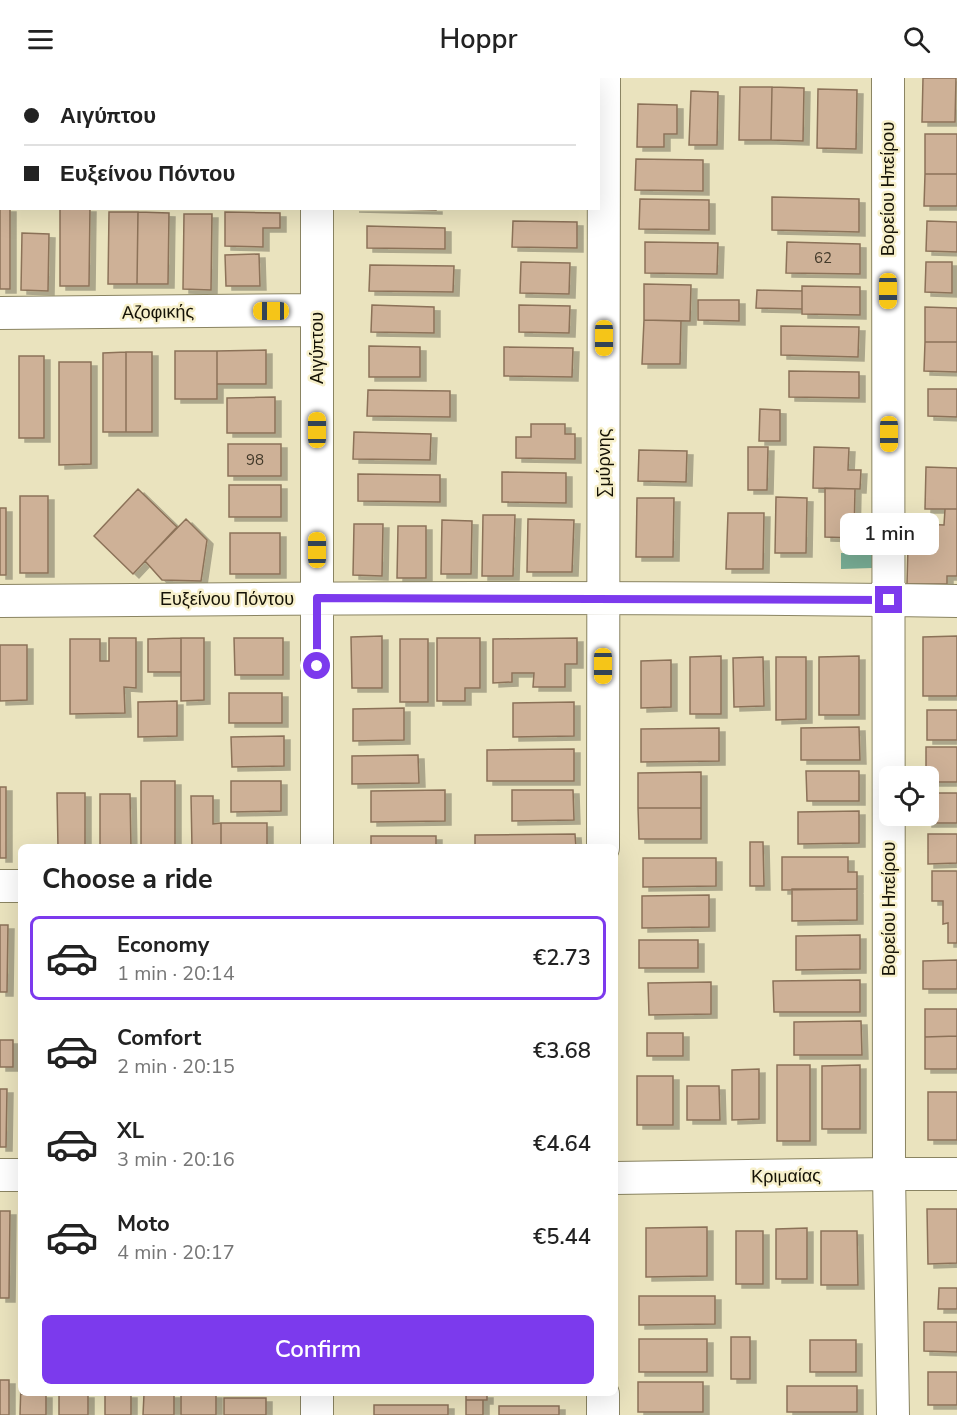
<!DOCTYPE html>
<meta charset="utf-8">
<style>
body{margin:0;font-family:"Nunito Sans",sans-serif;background:#f2f2f2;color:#222;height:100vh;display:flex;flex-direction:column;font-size:22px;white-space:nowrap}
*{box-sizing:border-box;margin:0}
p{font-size:20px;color:#767676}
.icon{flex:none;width:33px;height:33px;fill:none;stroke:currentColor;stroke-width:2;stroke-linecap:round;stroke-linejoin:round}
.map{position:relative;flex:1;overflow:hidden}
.panel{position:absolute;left:18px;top:766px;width:600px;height:552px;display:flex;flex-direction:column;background:#fff;border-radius:9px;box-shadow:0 6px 24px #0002}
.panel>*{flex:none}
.banner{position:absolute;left:0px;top:0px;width:600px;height:132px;box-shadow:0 6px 24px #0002;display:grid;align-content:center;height:132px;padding:0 24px;background:#fff}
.tools{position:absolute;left:879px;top:688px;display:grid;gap:12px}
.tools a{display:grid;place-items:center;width:60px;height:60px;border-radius:9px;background:#fff;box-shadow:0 6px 24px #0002;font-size:30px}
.end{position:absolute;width:27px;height:27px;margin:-14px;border:8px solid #7c3aed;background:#fff;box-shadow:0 0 0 3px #fff}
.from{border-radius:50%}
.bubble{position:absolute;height:42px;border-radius:9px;background:#fff;box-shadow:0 6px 24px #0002;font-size:20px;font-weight:600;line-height:42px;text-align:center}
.car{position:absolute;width:18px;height:36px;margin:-18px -9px;border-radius:8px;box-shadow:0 0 4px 2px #0007;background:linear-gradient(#f5c518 24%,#345 0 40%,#f5c518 0 76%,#345 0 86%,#f5c518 0)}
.banner b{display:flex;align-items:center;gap:21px;height:57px;font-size:22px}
.banner b+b{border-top:2px solid #e0e0e0}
.banner i{width:15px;height:15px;background:#222}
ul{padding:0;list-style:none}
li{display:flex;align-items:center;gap:18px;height:84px;margin:0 12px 9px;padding:0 12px;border:3px solid transparent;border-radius:9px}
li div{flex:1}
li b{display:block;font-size:22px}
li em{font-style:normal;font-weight:600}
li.selected{border-color:#7c3aed}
li>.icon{width:54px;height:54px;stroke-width:1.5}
h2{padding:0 24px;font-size:27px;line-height:72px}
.primary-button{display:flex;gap:12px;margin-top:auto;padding:12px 24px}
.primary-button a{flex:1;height:69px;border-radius:9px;background:#7c3aed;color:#fff;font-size:24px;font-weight:600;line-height:69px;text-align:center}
header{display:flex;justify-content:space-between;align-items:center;height:78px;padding:0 24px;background:#fff;font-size:27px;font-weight:600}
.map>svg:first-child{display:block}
.water{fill:#77ab93}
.building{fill:#ceb197;stroke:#8c7259;stroke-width:1.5;filter:url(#shadow)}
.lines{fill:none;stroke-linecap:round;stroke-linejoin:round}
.minor-casing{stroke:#8a8462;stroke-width:34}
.minor{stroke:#fff;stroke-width:32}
.route{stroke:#7c3aed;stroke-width:8}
.labels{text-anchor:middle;stroke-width:5;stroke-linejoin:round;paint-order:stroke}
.number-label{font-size:15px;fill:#433a2a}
.street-label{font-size:18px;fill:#151206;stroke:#f7f0cb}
</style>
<header><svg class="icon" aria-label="menu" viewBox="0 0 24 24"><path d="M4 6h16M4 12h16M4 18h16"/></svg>Hoppr<svg class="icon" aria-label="search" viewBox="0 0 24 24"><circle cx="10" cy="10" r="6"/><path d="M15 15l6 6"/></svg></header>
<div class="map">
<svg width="957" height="1337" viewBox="0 0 957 1337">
<defs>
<filter id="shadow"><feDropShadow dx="6" dy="4" stdDeviation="0" flood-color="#0004"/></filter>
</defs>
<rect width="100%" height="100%" fill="#eae3be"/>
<!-- water -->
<path class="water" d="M873,474V490L841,491V475Z"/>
<!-- building -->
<path class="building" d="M0,0H11V2H2V36H0Z
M187,0H226V2H187Z
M244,0H282V2H244Z
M923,0H956L955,44H922Z
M740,9H772L771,62H739Z
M772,9L804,10L803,63L771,62Z
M818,11L857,12L856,71L817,70Z
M691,13L718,14L717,67H689Z
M638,26L677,27V56H664V69H637Z
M925,56H957V96H925Z
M636,81L703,82V113L635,112Z
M925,96H957V128H924Z
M0,108H2V130H10V211H0Z
M772,119L859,121V154L772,152Z
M640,121L709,122V152L639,151Z
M60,130H90L89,208H60Z
M353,130H436V132Z
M109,134H138L137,206H108Z
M138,134L169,135L168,206H137Z
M225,134L280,135V150H263V169L225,168Z
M184,136H212L211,212L183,211Z
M513,143L577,144V170L512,169Z
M927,143L957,144V174L926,173Z
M367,148L445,150V171L367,170Z
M22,155L49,156L48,213L21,212Z
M645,164L718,165L717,196L645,195Z
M787,164L860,166V196L786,195Z
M259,176L260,208H226L225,177Z
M521,184L570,185L569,216L520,215Z
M926,184H952V215L925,214Z
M370,187L454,188L453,214L369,213Z
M644,206L691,207L690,243L644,242Z
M802,208L860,209V237L802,236Z
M757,212L802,213V231L756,230Z
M698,222H739V243L698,242Z
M372,227L434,229V255L371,254Z
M519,227L570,228L569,255L519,254Z
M925,229L957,230V264H925Z
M644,242L681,243L680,286H642Z
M781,248L859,249L858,279L781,277Z
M925,264H957V294L924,293Z
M369,268L420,269V299H369Z
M504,269L573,270L572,299L504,298Z
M266,272V306H217V273Z
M175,273H217V321H175Z
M126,274V354H103V275Z
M126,274H152V354H126Z
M19,278H44V360H19Z
M59,284H91V386L59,387Z
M789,293L859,294V320L789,319Z
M928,311H957V339L928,338Z
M368,312L450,313V339L367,338Z
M275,319V355H227V320Z
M760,331L780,332V363H759Z
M531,346H565V356H575V381L516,380V359H531Z
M354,354L431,356L430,382L353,381Z
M228,366H281V398H228Z
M748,369H768L767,412H748Z
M814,369L849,370L848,392H861L860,411L813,410Z
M639,372L687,373L686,404L638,403Z
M926,389L957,390V431H925Z
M502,394L566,395V425L502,424Z
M358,396L440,397V424L358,423Z
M229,407H281V439H229Z
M825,410L855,411L854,460L825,459Z
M138,411L177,449L133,496L94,458Z
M20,418H48V495H20Z
M776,419L807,420L806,475H775Z
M637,420H674L673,479H636Z
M0,430H6V497H0Z
M945,431H957V498H947V506H907L908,469L919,470L920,446L944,447Z
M728,435H764L763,491H726Z
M483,437H515L513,498H482Z
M186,441L207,462L201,503L162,502L145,483Z
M528,441L574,442L572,494H527Z
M442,442L472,443L471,496H441Z
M354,446H383L382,498L353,497Z
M398,448H426V500H397Z
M230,455H280V496H230Z
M382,558V610H352L351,559Z
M957,558V618H923V559Z
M109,560H136V610L124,609L125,635L70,636V561H100V583H109Z
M181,560V594H148V561Z
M181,560H204V622L181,623Z
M234,560H283V597H235Z
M437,560H480V610H465V623H437Z
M577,560V586H565V609H533L534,595H512V604L493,605V561Z
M400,561H428V624H400Z
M0,567H27V622L0,623Z
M721,578V636H690V579Z
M859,578V637H819V579Z
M763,579L764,628L734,629L733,580Z
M776,579H806V641L776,642Z
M671,582V629L641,630V583Z
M229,615H282V645H229Z
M177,623V658L138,659V624Z
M574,624V658L513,659V625Z
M404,630V662L353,663V631Z
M927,632H957V662H927Z
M859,649L860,682H801V650Z
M719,650V683L641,684V651Z
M284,658V688L232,689L231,659Z
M926,669H957V704H928V699H926Z
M574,671V703H487V672Z
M418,677L419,705L352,706V678Z
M806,693H859V723H807Z
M701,694V730H638V695Z
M141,703H175V770H141Z
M231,703H281V733L231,734Z
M0,709H6V780H0Z
M445,712V743L371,744V713Z
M512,712H573L574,742L512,743Z
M57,715H85V770H58Z
M928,715H957V745H926V738H928Z
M100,716H130L131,770H100Z
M191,718H213V746L221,745V770H192Z
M638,730H701V761H639Z
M859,733V765L798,766V734Z
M221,745H267V770H221Z
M575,756L576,770H475V757Z
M928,756H957V785L928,786Z
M371,758H436V770H371Z
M750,764H763L764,808H750Z
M782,779H848V794H857V811L782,812Z
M643,780H716V808L643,809Z
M932,793H957V865H948V845L943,846V823H932Z
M792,811H857V842L792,843Z
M709,817V849L642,850V818Z
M0,847H8L7,914H0Z
M860,857V891L796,892V858Z
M639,862H698V890H639Z
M957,882V911H923V883Z
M860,902V934H774L773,903Z
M711,904V936L649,937L648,905Z
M925,931H957V958L925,959Z
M861,943L862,977H794V944Z
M647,955H683V978H647Z
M957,958V991H925V959Z
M0,962H13V989H0Z
M777,987H810V1063H777Z
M860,987V1051H822V988Z
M759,991V1041L732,1042V992Z
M637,998H673V1047H637Z
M687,1008H719L720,1042H687Z
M0,1011H7L6,1069H0Z
M928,1014H957V1062H928Z
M20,1130H21V1200H19Z
M927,1131H957V1185L928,1186Z
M0,1133H10L9,1220H0Z
M707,1149V1198L646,1199V1150Z
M807,1150V1201H776V1151Z
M736,1153H763V1206H736Z
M821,1153H857L858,1207H821Z
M939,1210H957V1231H938Z
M639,1218H715V1246L639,1247Z
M924,1244H957V1274L924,1273Z
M731,1259H750V1301H731Z
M639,1261H707V1294H639Z
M810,1262H856V1294H810Z
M928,1294H957V1327H928Z
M0,1302H9V1337H0Z
M638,1304H703V1334H638Z
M21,1305V1316H46V1337H20Z
M787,1308H857V1334H787Z
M59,1316H88V1337H59Z
M105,1316H131V1337H105Z
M144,1316H174V1337H143Z
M181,1316H216V1337H181Z
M466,1316H487V1322H466Z
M224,1320H266V1337H224Z
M466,1322H483V1337H466Z
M374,1327H448V1337H374Z
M499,1328H559V1337H499Z"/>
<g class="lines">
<defs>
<path id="minor" d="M888,0L889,1096L893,1337
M317,2V0
M317,130V770
M0,235L316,232
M0,523C319,520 638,518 957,523
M603,770L604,0
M0,808H21
M0,1097H21
M615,1100L889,1096H957
M317,1316V1337
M603,1337V1316"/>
</defs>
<!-- minor casing -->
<use href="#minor" class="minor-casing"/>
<!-- minor -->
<use href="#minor" class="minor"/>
</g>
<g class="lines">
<!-- route -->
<path class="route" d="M317,588V520L889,522"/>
</g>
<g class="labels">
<!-- number labels -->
<g class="number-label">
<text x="823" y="185">62</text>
<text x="255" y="387">98</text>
</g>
<!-- street labels -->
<g class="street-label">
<text transform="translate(888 111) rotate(-90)" y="6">Βορείου Ηπείρου</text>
<text transform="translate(158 234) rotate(-1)" y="6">Αζοφικής</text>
<text transform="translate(317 270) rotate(-90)" y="6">Αιγύπτου</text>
<text transform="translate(604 385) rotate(-90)" y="6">Σμύρνης</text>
<text x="227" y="527">Ευξείνου Πόντου</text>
<text transform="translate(889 831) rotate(-90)" y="6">Βορείου Ηπείρου</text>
<text transform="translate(786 1098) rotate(-1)" y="6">Κριμαίας</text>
</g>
</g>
</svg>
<div class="tools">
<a><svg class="icon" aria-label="locate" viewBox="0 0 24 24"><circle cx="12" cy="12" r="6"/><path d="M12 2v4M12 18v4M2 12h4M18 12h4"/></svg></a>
</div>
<i class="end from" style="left:317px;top:588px"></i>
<i class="end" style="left:889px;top:522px"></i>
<div class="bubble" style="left:840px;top:435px;width:99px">1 min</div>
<i class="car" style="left:888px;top:213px;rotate:180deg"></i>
<i class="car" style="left:271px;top:233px;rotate:270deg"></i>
<i class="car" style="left:604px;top:260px;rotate:180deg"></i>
<i class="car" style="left:317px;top:352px;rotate:0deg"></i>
<i class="car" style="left:889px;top:356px;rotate:180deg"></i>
<i class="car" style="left:317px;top:472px;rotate:0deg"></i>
<i class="car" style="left:603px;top:588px;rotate:180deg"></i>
<div class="banner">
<b><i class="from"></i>Αιγύπτου</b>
<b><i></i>Ευξείνου Πόντου</b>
</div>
<section class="panel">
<h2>Choose a ride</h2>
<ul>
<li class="selected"><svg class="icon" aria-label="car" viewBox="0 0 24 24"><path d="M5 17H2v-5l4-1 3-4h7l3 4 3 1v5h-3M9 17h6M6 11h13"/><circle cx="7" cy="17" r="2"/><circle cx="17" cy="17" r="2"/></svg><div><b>Economy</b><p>1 min · 20:14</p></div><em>€2.73</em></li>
<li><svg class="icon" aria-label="car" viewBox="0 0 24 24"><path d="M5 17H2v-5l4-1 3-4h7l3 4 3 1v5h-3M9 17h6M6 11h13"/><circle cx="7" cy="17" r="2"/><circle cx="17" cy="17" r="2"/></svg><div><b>Comfort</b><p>2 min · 20:15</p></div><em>€3.68</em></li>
<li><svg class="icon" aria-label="car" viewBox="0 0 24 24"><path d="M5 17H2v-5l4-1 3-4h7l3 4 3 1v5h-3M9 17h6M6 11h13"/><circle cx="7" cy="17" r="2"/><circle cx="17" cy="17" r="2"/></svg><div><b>XL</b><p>3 min · 20:16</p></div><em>€4.64</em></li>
<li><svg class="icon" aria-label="car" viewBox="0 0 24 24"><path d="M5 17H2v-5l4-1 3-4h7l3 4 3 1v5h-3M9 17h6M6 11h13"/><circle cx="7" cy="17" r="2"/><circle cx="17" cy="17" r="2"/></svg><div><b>Moto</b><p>4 min · 20:17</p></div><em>€5.44</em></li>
</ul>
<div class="primary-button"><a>Confirm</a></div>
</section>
</div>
